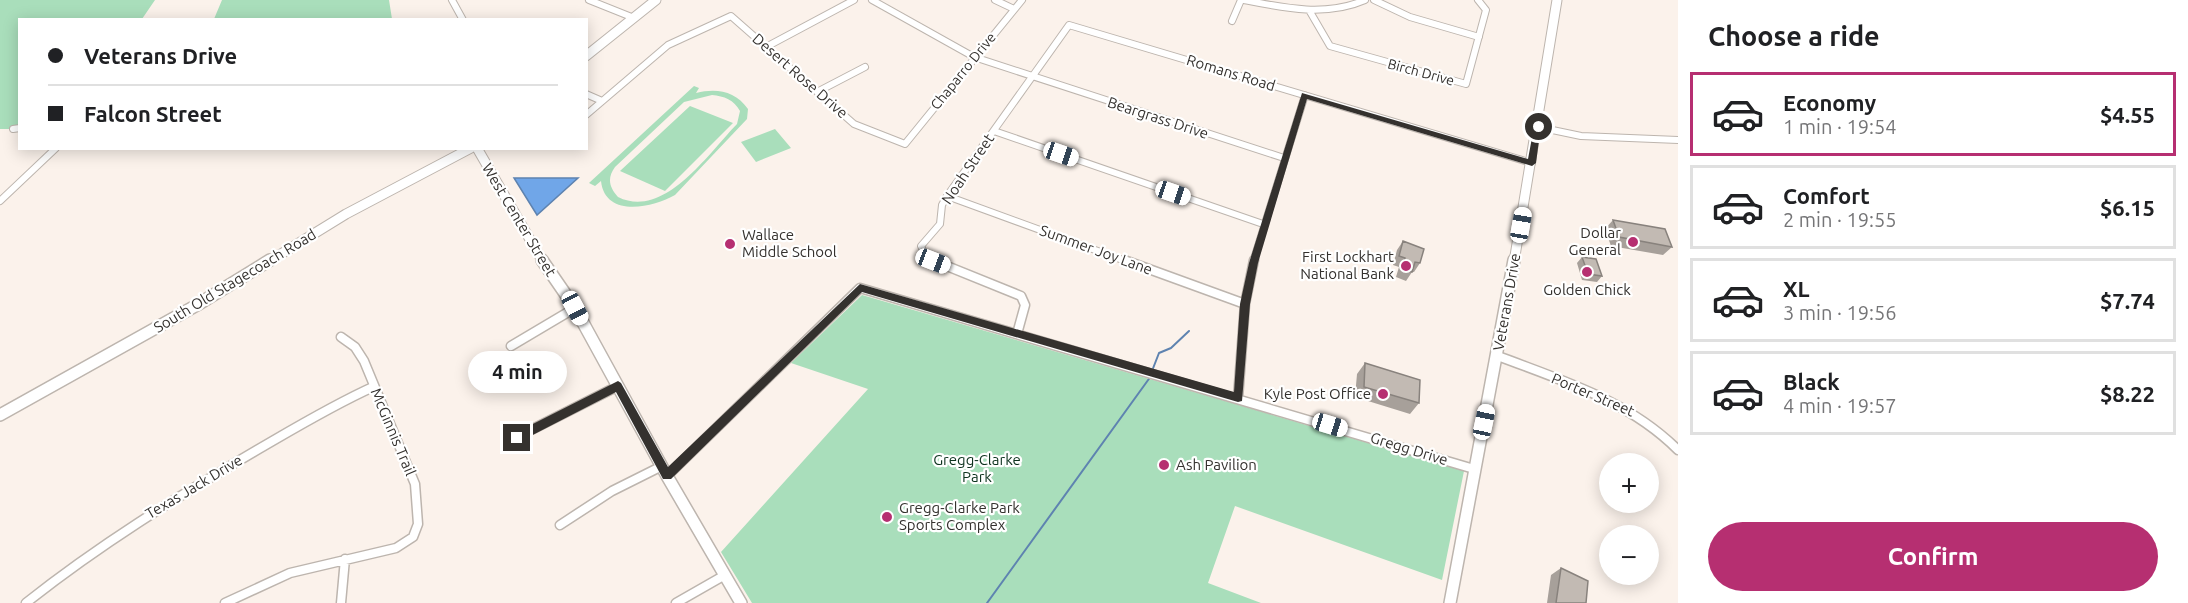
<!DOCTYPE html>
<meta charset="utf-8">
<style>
body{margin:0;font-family:Ubuntu,sans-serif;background:#f2f2f2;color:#202124;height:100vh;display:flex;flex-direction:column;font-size:22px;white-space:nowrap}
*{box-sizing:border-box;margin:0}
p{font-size:20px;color:#757577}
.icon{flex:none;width:33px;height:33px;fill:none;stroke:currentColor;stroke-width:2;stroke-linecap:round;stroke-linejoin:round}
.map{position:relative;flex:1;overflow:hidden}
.panel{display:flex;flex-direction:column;background:#fff;width:510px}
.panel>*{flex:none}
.hud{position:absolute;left:18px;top:18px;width:570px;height:132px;border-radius:0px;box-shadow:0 3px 15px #0003;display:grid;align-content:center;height:132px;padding:0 30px;background:#fff}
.buttons{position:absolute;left:1599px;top:453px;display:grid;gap:12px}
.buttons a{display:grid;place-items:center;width:60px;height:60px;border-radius:50%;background:#fff;box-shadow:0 3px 15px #0003;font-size:30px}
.end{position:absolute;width:27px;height:27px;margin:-14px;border:8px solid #34312e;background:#fff;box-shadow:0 0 0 3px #fff}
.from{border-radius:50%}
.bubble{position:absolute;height:42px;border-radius:21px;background:#fff;box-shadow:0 3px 15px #0003;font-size:20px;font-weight:700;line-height:42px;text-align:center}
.car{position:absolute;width:18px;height:36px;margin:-18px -9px;border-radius:8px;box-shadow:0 0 4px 2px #0007;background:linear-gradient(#fff 24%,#345 0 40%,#fff 0 76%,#345 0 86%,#fff 0)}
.hud b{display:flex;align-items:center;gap:21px;height:57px;font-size:22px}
.hud b+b{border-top:2px solid #e0e0e0}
.hud i{width:15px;height:15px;background:#202124}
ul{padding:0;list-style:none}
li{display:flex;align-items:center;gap:18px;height:84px;margin:0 12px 9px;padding:0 18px;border:3px solid #e0e0e0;border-radius:0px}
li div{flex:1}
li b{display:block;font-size:22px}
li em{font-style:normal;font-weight:700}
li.on{border-color:#b62f71}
li>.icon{width:54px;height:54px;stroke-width:1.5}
h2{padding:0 30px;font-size:27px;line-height:72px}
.primary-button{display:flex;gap:12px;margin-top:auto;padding:12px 30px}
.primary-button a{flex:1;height:69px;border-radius:36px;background:#b62f71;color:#fff;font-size:24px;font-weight:700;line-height:69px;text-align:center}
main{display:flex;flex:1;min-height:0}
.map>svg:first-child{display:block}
.green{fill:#a9debb;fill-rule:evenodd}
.water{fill:#70a6e8;stroke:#5e83b0;stroke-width:1.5}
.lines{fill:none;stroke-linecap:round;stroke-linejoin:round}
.stream{stroke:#5e83b0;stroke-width:2}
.street-far1-casing{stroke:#bdb5ae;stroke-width:8}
.street-casing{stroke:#bdb5ae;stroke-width:11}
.secondary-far1-casing{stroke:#bdb5ae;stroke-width:11}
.secondary-casing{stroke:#bdb5ae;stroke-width:14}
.street-far1{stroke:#fff;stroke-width:6}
.street{stroke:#fff;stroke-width:8}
.secondary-far1{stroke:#fff;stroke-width:9}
.secondary{stroke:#fff;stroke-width:11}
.wall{fill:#a7a09a}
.building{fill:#c2bab3;stroke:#88827d;stroke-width:1.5}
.route{fill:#34312e}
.poi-dot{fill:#b62f71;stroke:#fff;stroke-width:2}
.labels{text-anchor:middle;stroke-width:4.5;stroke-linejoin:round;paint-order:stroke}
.far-street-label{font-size:14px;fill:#34312e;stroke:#fff}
.street-label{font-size:15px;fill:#34312e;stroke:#fff}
.poi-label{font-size:15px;fill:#34312e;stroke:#fff;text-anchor:end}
.park-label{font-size:15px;fill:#0d331e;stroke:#fff}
</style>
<main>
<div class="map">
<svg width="1678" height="603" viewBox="0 0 1678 603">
<rect width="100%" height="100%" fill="#fbf2eb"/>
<!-- green -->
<path class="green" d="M0,0H155L142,19L20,20L19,129H0Z
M222,0H389L392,19H214Z
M694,86L699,88L696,93C717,88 735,91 748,109L747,119L675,195C652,208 605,218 601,181L595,186L589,183ZM712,95C724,96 734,100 740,111L737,124C708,154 664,220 618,197C609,187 607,178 615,167L684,102Z
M690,106L733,123L665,191L620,171Z
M775,129L791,148L756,162L741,142Z
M862,295L1464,471L1442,580L1235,506L1208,583L1261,603H752L721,552L868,389L791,363Z"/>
<!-- water -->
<path class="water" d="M514,178H578L537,215Z"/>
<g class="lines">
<!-- stream -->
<path class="stream" d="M1152,371L1159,353L1171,348L1189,331
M987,603L1151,376"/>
<defs>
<path id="street-far1" d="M452,0L463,20
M589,0L634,18
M872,0L974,57L1284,158
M995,0L1014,9
M1244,0C1284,8 1326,17 1365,0
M1374,0L1410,17L1479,37
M1309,10L1330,46L1466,84L1486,10L1478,0
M1232,21L1241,0
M766,47L854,0
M817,92L865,67
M586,94L602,101
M586,115L668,45L731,16L854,124L905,144L1022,0
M1538,127L1581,136L1678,140
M13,129L20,128
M994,131L1263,224
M947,196L1128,262
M0,201L56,148
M935,262L925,255L921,246L940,224L942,205L947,196L1069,25L1532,163
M1253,262L1305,95"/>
<path id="street" d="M932,260L1021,296L1025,305L1017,334
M1124,260L1245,304
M511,346L575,308
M1498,356C1563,381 1628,400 1678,450
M1238,398L1245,304L1254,260
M517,437L618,386
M667,476L860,288L1474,469
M560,525L612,491L662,466
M26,603C99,545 177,497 257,450C295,428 333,405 373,387
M225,603L290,573L396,548L413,537L418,524L415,484L364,361L355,347L341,337
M341,603L345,559
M676,603L725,575"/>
<path id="secondary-far1" d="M586,56L656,0
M477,148L543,262
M268,262L346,214L471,148
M1514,262L1557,0"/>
<path id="secondary" d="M542,260L575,308L667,476L741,603
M0,415L197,305L270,260
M1450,603L1514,260"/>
</defs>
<!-- street-far1 casing -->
<use href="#street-far1" class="street-far1-casing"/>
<!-- street casing -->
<use href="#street" class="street-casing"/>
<!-- secondary-far1 casing -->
<use href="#secondary-far1" class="secondary-far1-casing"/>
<!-- secondary casing -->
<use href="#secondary" class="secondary-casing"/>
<!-- street-far1 -->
<use href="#street-far1" class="street-far1"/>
<!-- street -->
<use href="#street" class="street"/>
<!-- secondary-far1 -->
<use href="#secondary-far1" class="secondary-far1"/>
<!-- secondary -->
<use href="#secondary" class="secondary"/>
</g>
<!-- wall -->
<path class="wall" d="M1613,220L1672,247L1663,255L1611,246L1605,229Z
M1403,241L1420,263L1414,272H1412L1406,281L1396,277L1399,267L1393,265L1397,250Z
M1582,257L1602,276L1597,282L1582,280L1577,263Z
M1365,363L1419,403L1410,414L1355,397L1357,374Z
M1561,568L1586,603H1547L1551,575Z"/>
<!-- building -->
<path class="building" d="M1613,220L1665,229L1672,247L1619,237Z
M1403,241L1424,249L1420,263L1415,262L1412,272L1402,269L1405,258L1399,256Z
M1582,257L1596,259L1602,276L1588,274Z
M1365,363L1420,380L1419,403L1364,387Z
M1561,568L1588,581L1586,603H1556Z"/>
<!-- route -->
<path class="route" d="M1302,93L1528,159L1534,127L1541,125L1536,163L1532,166L1307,99L1258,263L1250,304L1242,401L1238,402L862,292L671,479H663L616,392L521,441L517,442L511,438L513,434L618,381L621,383L668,467L860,284L1234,392L1240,304L1249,263Z"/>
<!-- markers -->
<g class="poi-dot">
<circle cx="1633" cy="242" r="6"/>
<circle cx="730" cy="244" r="6"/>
<circle cx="1406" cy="266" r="6"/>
<circle cx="1587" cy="272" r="6"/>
<circle cx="1383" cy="394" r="6"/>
<circle cx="1164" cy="465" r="6"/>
<circle cx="887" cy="517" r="6"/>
</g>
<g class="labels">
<!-- far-street labels -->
<g class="far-street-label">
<text transform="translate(963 71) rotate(-51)" y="5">Chaparro Drive</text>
<text transform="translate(1421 72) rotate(15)" y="5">Birch Drive</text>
</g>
<!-- street labels -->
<g class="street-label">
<text transform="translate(1231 73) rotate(17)" y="5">Romans Road</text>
<text transform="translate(800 76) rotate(41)" y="5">Desert Rose Drive</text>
<text transform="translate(1158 118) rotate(18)" y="5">Beargrass Drive</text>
<text transform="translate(968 169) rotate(-56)" y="5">Noah Street</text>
<text transform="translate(519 220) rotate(59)" y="5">West Center Street</text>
<text transform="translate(1096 250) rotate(20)" y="5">Summer Joy Lane</text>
<text transform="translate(235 281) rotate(-31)" y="5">South Old Stagecoach Road</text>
<text transform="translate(1507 302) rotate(-80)" y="5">Veterans Drive</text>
<text transform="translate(1593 395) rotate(23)" y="5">Porter Street</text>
<text transform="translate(393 432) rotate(67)" y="5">McGinnis Trail</text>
<text transform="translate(1409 449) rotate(17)" y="5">Gregg Drive</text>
<text transform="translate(194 487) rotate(-31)" y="5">Texas Jack Drive</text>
</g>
<!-- poi labels -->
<g class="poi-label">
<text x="1621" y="238">Dollar<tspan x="1621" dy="17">General</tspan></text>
<text x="742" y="240" text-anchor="start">Wallace<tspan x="742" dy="17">Middle School</tspan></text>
<text x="1394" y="262">First Lockhart<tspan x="1394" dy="17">National Bank</tspan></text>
<text x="1587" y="295" text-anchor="middle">Golden Chick</text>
<text x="1371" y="399">Kyle Post Office</text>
<text x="1176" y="470" text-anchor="start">Ash Pavilion</text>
<text x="899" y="513" text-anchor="start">Gregg-Clarke Park<tspan x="899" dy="17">Sports Complex</tspan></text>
</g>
<!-- park labels -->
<g class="park-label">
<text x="977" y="465">Gregg-Clarke<tspan x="977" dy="17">Park</tspan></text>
</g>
</g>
</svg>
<div class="buttons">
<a>+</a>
<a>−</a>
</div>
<i class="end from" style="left:1539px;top:127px"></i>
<i class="end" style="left:517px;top:438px"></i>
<div class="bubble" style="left:468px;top:351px;width:99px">4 min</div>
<i class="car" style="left:1061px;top:154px;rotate:109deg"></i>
<i class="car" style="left:1173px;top:193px;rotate:109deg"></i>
<i class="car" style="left:1521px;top:225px;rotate:10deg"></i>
<i class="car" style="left:933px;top:261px;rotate:111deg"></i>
<i class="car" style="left:575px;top:308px;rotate:152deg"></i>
<i class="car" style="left:1484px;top:422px;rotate:12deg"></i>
<i class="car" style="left:1330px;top:425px;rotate:107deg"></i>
<div class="hud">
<b><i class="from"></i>Veterans Drive</b>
<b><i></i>Falcon Street</b>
</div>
</div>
<section class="panel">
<h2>Choose a ride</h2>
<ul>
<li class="on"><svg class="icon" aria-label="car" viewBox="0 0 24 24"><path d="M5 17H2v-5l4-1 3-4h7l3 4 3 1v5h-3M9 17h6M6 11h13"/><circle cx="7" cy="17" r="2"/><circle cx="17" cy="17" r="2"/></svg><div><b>Economy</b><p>1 min · 19:54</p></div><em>$4.55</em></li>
<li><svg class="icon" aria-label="car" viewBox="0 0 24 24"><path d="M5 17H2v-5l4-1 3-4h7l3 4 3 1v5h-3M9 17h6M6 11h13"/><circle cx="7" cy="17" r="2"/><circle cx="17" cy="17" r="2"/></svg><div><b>Comfort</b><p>2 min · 19:55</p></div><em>$6.15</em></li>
<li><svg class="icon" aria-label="car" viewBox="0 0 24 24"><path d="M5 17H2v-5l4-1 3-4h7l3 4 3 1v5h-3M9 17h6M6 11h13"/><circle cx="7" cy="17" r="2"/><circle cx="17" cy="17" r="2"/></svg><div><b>XL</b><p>3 min · 19:56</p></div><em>$7.74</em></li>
<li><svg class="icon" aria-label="car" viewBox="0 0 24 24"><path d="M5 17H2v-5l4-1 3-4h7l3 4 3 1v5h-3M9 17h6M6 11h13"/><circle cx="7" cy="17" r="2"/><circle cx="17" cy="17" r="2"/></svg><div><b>Black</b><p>4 min · 19:57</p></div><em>$8.22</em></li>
</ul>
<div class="primary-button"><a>Confirm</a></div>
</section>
</main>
